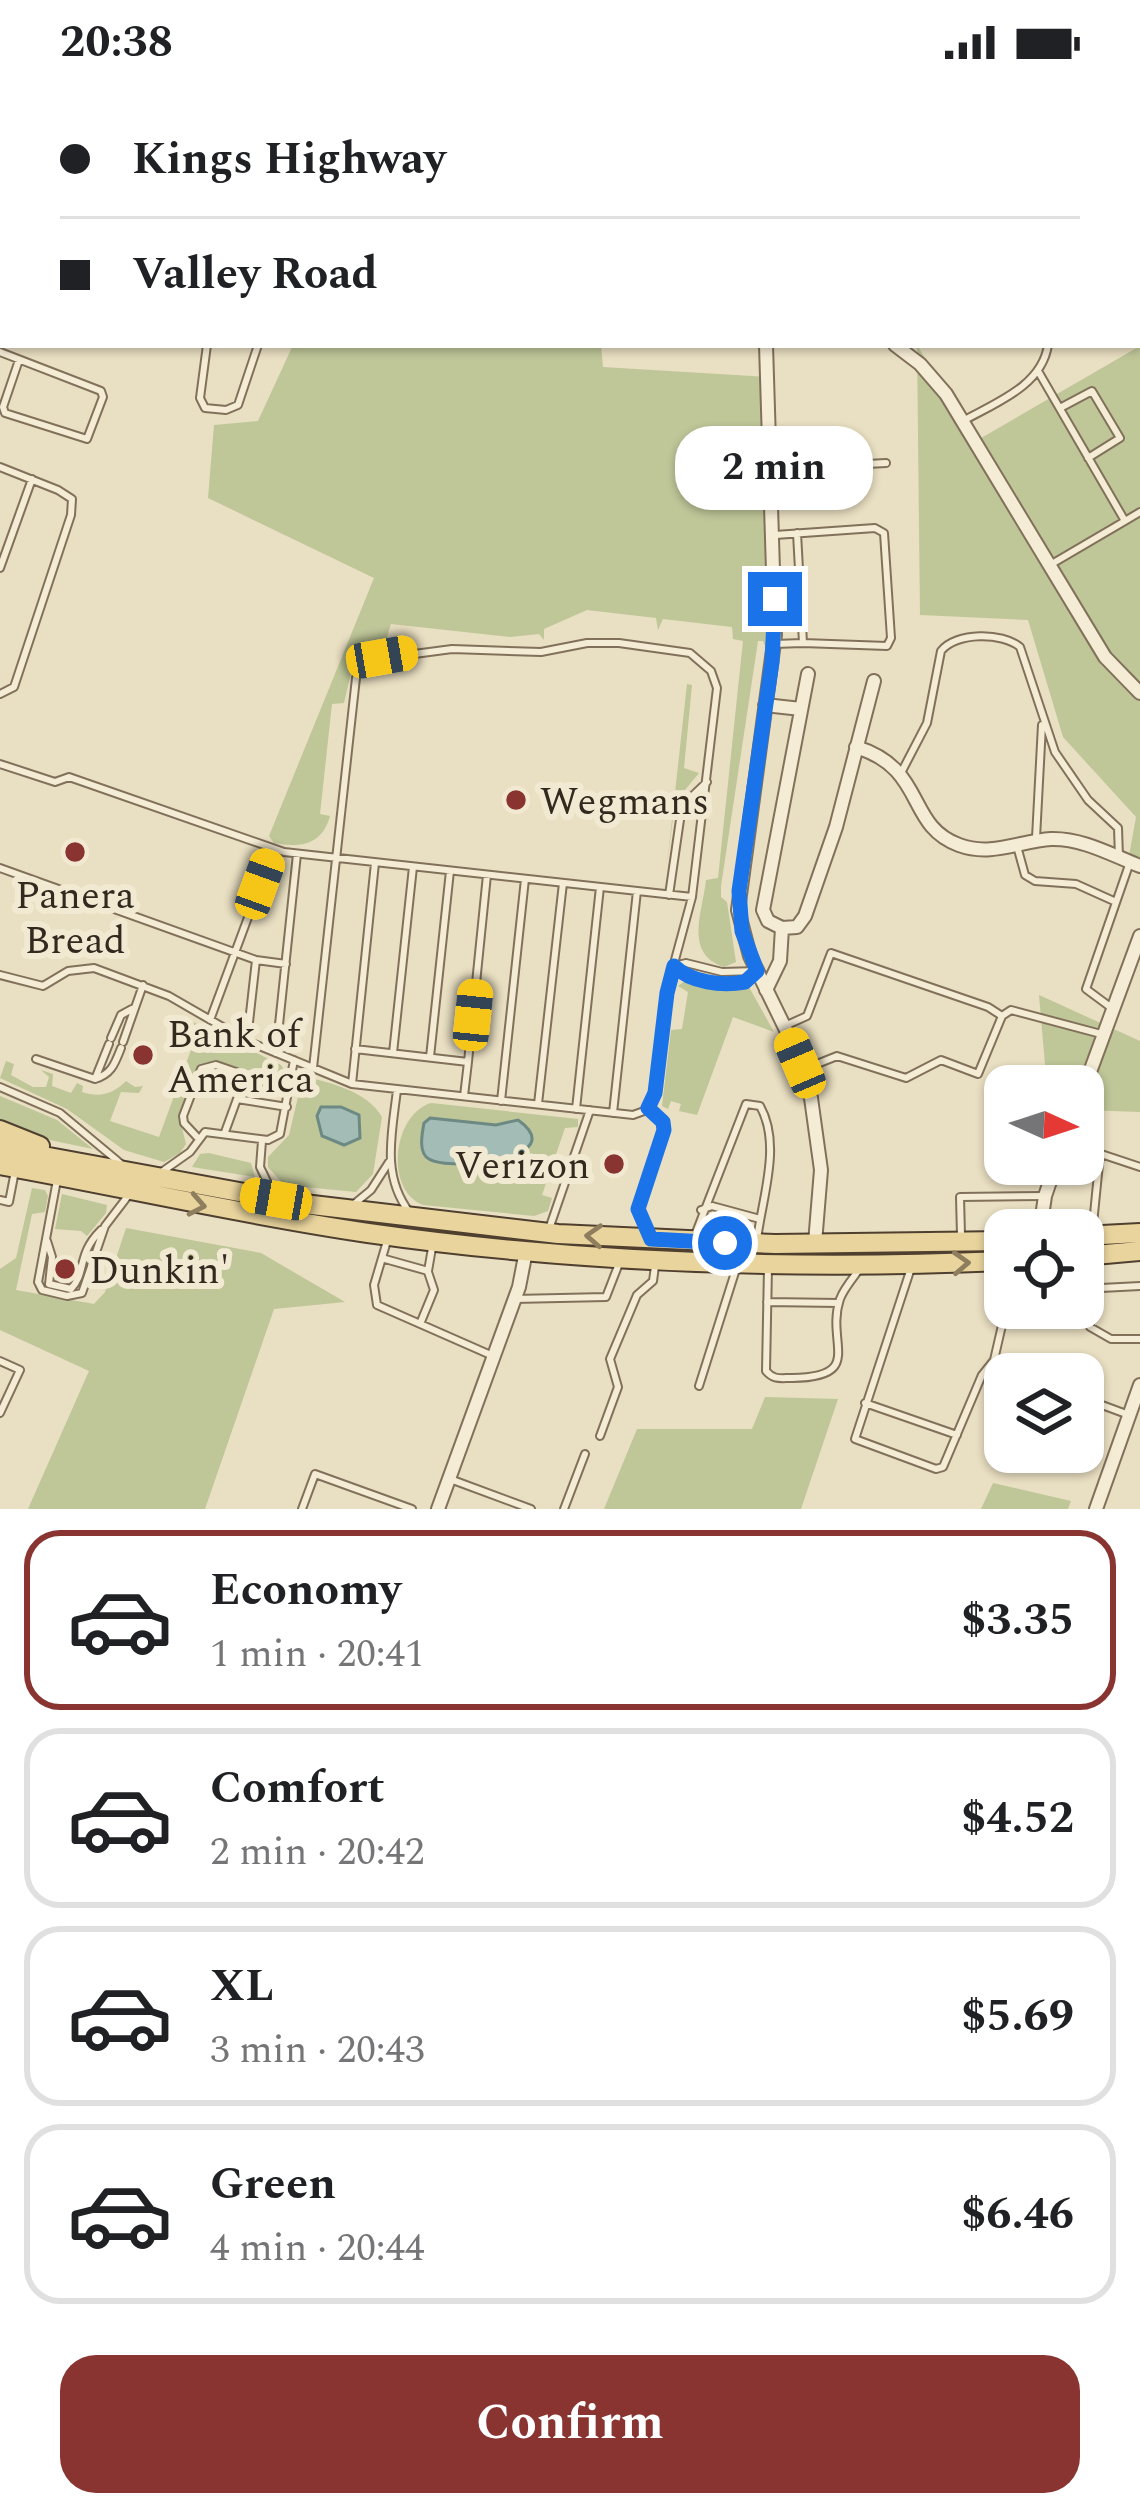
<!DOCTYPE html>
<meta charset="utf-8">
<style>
body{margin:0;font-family:Spectral,serif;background:#f2f2f2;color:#202124;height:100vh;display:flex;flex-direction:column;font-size:45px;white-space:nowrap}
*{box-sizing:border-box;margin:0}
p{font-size:39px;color:#757577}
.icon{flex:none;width:66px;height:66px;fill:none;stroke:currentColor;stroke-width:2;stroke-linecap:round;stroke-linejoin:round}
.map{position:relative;height:1425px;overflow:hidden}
.drawer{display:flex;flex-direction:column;background:#fff;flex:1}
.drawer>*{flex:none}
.hud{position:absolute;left:0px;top:0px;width:1140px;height:264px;box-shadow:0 3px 9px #0004;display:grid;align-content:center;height:264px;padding:0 60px;background:#fff}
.needle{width:78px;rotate:93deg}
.fabs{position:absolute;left:984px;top:981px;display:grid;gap:24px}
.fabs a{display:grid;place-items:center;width:120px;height:120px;border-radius:24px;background:#fff;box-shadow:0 3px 9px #0004;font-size:60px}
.end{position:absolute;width:54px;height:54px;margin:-27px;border:15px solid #1a73e8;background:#fff;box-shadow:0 0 0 6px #fff}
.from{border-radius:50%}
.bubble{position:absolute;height:84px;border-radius:36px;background:#fff;box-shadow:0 3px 9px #0004;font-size:39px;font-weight:700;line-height:84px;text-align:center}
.car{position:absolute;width:36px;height:72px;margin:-36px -18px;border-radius:15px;box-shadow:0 0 9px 3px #0007;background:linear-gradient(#f5c518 24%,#345 0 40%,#f5c518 0 76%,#345 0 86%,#f5c518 0)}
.hud b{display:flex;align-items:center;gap:42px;height:114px;font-size:45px}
.hud b+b{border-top:3px solid #e0e0e0}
.hud i{width:30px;height:30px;background:#202124}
ul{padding:21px 0 0;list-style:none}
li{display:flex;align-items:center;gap:36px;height:180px;margin:0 24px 18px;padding:0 36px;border:6px solid #e0e0e0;border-radius:36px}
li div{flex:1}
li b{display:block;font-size:45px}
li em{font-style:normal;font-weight:700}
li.on{border-color:#8a3431}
li>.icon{width:108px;height:108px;stroke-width:1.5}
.action{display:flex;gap:24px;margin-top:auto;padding:24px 60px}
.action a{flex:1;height:138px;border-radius:36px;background:#8a3431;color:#fff;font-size:48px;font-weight:700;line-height:138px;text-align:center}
.status{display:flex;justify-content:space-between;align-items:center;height:84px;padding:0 60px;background:#fff;direction:ltr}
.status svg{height:33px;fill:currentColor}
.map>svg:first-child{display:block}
.green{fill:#bfc698}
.water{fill:#a4bcb6;stroke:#6c8983;stroke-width:3}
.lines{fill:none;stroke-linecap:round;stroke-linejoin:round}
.service-casing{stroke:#81715b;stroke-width:10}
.minor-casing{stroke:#81715b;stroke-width:16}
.primary-casing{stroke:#4f3f2f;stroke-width:22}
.service{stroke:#f5ecd5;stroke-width:6}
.minor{stroke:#f5ecd5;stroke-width:12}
.primary{stroke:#e9d49d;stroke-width:18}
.oneway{stroke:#8e7e5e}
.route{stroke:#1a73e8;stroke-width:15}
.poi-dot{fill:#8a3431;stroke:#f1e9d1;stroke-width:4.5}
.labels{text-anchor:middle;stroke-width:12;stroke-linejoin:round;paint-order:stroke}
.poi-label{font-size:39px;fill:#33291e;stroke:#f1e9d1;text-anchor:start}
</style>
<div class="status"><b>20:38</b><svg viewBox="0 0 49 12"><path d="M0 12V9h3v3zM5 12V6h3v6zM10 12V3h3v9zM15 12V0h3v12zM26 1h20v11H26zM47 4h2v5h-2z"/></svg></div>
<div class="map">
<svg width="1140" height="1425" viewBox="0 0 1140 1425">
<rect width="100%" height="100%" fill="#e9dfc2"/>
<!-- green -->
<path class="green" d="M293,261H601L603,283L768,293L773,580L763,557H758L721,802V813L727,818L736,878L724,883C683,870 703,827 706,796L718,794L743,557L733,555L732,543L663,535L658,546L656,534L587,526L544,545V556L539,550L510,553L391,540L384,562L354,576L344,619L332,620L320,730L330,732C322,761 301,764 274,759L269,752L374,494L208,414L214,341L258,337Z
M917,261L976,357L1140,262V779L1129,772L1136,733L1063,653L1028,536L920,531Z
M687,600L692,601L684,684L699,689L675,718L667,781Z
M685,897L724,907L749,903L774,948L733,933L697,1031L679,1027L681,1020L671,1017L668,1025L662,1022L671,946L682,945L688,908L678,902Z
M1039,911L1140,957V1028L1083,1026V1002H1012L1046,992Z
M191,937L281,981L285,987L283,997L279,1000L214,977L200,980L179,1032L186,1060L180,1069L164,1078L124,1066L67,1025L0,994L6,977L14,980L11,991L33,1003H46L49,993L41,986L53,990L52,1002L71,1009L77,999L83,1002L82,1008C100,1014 113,1010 126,997L135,1003L143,1002L139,1009L121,1008L110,1037L159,1053L198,947L188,942Z
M303,992C331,999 367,1007 382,1033L373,1090L356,1108L284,1101L268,1083V1073L289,1051Z
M0,1012L57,1036L93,1065L45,1055L0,1039Z
M431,1019L578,1035V1043L565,1044L542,1111L552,1114L548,1127L534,1132L423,1121C384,1106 393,1030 431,1019Z
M209,1069L251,1079L255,1093L192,1083L200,1070Z
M32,1104L45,1106L48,1112L45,1128L32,1130L16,1206L94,1220L105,1208L126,1144L261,1169L345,1218L274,1225L205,1425H28L89,1287L0,1246V1185L16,1174Z
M62,1110L107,1121L106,1129L87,1152L81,1147L55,1145Z
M765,1313L838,1315L801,1425H604L637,1345H752Z
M993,1399L1071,1417L1068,1425H981Z"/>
<!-- water -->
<path class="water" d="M321,1023H341L359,1031L360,1054L344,1061L322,1052L317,1032Z
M430,1034L496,1041L518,1036C573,1075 450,1088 429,1075C418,1069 422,1050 424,1039Z"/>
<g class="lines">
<defs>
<path id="service" d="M186,0L192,3
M1032,0L1039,3
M698,3L699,0
M744,3V0
M981,3V0
M1137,48L1140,49
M0,136L3,134
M1137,216L1140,215
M207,261L200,314L205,324L226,326L238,321L258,261
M0,268L101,307L103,313L87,355L5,329L3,323L19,276
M1038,287L1125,437L1050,481
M1060,324L1092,307L1120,354L1088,374
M963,337C995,319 1042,302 1048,261
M0,383L58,406L72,415L71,431L14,603L0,610
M772,385L886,379
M1125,437L1140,428
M775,451L875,444L884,449L891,554L887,562L803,559
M0,484L32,395
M774,560L803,559L797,449
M0,680L55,698L69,693L284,768L692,813L666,909L653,1016L644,1027L633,1031L352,1000L247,957L169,912L94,884L68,887L43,902L0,891
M901,689L927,639L941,567C956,548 1002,548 1020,563L1055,668L1088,716L1118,744L1119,773
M1036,754L1042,641
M1017,762L1025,791L1035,797L1076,800L1116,818
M0,784L256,876L286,880
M669,811L682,722L707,698
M674,882C691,899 722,902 745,898L757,887
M674,882L686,879L722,888L757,887
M1113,925L1086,905L1129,781
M210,936L273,766
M787,941L807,932L831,869L988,923L1002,932L1011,926L1101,950
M111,954L121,931L132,925
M247,956L256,876
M123,958L143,901
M355,965L468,978L464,1012
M276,969L297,770
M393,969L413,783
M430,973L450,787
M36,975L95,995C112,990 115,979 121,964
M468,978L487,791
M313,984L356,594L360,582L369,576L452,565L541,568L587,559H619L690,569L711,587L717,604L692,813
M802,986L837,972L906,994L941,976L978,990L1002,932
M95,995L109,960
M352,1000L375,779
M0,1003L60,1029L120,1079
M397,1006C392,1049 381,1092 410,1129
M501,1017L525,795
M538,1020L563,799
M648,1024L663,1038L664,1046L638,1125L649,1151
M576,1025L600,803
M613,1029L637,807
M225,1048L237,1015L287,1023
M197,1053L184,1039L183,1032L201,985L216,981L290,1007
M262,1057L260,1083L274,1112
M1083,1064L1140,1083
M163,1087L190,1068L205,1048L268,1056L280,1050L294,976
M57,1096L38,1198L42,1206L67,1212L82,1209L105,1142L131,1108
M0,1116L9,1118L15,1087
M354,1120L371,1106L389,1078
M701,1126L712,1122L760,1135
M548,1148L590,1026
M1092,1150L1100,1070
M695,1151L746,1020L760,1022C782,1061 762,1114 757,1156
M961,1151L960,1113L1045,1112
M47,1157L52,1173L49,1200L71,1205C87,1188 76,1171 101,1146
M387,1157L374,1201L377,1221L493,1272
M385,1175L428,1187L432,1164
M768,1183L766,1287C774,1296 779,1294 792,1294C866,1293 825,1259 840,1215C844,1204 854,1193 861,1183
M911,1184L855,1355L936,1385L943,1383L982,1291L994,1276
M1140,1202L1101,1204C1088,1212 1089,1229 1090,1243L1111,1255H1140
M514,1215L606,1213L620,1177
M767,1218L839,1219
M1006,1224L994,1276L1022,1290
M420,1240L434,1206L428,1188
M0,1277L20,1286L0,1329
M699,1302L737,1182
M1083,1314L1129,1331
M865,1319L957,1351
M600,1352L618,1303L610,1275L637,1211L653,1197L655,1182
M450,1395L531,1425
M302,1425L315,1390L412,1425
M564,1425L585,1370"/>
<path id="minor" d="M83,0L88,3
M142,3L143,0
M794,3V0
M0,197L3,193
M766,261L775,551L738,826L750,872L788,950L811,1014L821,1086L815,1159
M895,261L920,280L946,310L1105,573L1140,609
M765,621L801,625
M856,663C927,685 905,741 959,761C991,773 1020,757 1051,755C1082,754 1112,771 1140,782
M782,844L768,837L763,826L808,590
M766,906L780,877L782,844L797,843L805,832L836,743L874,597
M1083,1007L1140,852
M1040,1146L1045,1112L1056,1080
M438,1425L519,1203L526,1167
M1096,1425L1140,1301"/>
<path id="primary" d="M0,1046L40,1062
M0,1064L304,1120L558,1150L775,1160L1005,1157
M0,1081C123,1103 244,1131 368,1149C578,1179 793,1186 1005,1177
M1083,1152L1140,1149
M1083,1172L1140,1167"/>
</defs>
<!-- service casing -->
<use href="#service" class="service-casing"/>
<!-- minor casing -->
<use href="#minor" class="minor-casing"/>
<!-- primary casing -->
<use href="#primary" class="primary-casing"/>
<!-- service -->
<use href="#service" class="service"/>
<!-- minor -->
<use href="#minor" class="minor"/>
<!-- primary -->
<use href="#primary" class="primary"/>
</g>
<!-- one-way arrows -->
<defs><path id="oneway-chevron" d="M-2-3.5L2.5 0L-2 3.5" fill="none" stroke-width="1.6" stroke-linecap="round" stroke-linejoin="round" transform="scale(3)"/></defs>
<g class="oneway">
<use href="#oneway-chevron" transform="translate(197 1121) rotate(11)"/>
<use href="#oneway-chevron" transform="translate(594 1152) rotate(-177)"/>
<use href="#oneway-chevron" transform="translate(961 1179) rotate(-3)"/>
</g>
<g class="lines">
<!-- route -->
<path class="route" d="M725,1159L651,1155L638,1125L664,1046L663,1038L648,1024L655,1009L667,909L674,882C691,899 722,902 745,898L757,887L742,847L739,807L772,578L775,515"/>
</g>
<!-- markers -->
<g class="poi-dot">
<circle cx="516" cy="716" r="12"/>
<circle cx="75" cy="768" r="12"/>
<circle cx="143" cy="971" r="12"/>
<circle cx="614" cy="1080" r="12"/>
<circle cx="65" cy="1185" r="12"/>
</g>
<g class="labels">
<!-- poi labels -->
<g class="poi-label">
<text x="540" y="730">Wegmans</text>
<text x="75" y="824" text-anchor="middle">Panera<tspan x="75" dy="45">Bread</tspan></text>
<text x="167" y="963">Bank of<tspan x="167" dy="45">America</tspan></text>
<text x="590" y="1094" text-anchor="end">Verizon</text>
<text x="89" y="1199">Dunkin'</text>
</g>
</g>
</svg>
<div class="fabs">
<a><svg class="needle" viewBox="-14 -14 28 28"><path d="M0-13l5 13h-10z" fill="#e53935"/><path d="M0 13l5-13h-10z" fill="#757577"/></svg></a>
<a><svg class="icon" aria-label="locate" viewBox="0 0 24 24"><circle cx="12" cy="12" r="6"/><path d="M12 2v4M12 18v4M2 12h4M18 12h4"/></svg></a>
<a><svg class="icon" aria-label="layers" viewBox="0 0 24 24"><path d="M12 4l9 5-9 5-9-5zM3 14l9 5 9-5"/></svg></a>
</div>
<i class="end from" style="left:725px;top:1159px"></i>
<i class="end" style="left:775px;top:515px"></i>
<div class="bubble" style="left:675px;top:342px;width:198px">2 min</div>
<i class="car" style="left:382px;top:573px;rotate:80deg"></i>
<i class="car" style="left:260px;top:800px;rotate:20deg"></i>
<i class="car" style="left:473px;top:931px;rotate:6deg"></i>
<i class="car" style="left:800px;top:979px;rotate:337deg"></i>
<i class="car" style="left:276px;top:1115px;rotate:280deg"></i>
<div class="hud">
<b><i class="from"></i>Kings Highway</b>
<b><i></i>Valley Road</b>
</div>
</div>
<section class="drawer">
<ul>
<li class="on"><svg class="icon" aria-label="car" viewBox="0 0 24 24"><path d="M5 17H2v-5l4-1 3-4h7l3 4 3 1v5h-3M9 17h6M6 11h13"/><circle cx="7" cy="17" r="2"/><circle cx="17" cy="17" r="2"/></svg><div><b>Economy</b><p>1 min · 20:41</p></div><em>$3.35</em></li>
<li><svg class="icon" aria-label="car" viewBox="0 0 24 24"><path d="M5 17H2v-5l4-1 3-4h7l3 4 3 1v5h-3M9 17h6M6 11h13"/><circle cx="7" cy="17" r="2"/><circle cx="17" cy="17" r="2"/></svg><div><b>Comfort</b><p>2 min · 20:42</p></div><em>$4.52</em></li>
<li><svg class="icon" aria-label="car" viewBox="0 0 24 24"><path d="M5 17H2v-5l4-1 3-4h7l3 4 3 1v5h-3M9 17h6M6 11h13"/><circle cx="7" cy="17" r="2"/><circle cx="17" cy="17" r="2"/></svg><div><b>XL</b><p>3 min · 20:43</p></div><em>$5.69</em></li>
<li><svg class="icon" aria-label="car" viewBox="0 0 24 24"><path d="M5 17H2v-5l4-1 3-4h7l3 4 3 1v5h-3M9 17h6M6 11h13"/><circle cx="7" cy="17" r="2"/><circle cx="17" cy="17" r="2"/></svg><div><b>Green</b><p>4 min · 20:44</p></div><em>$6.46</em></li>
</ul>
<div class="action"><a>Confirm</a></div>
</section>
